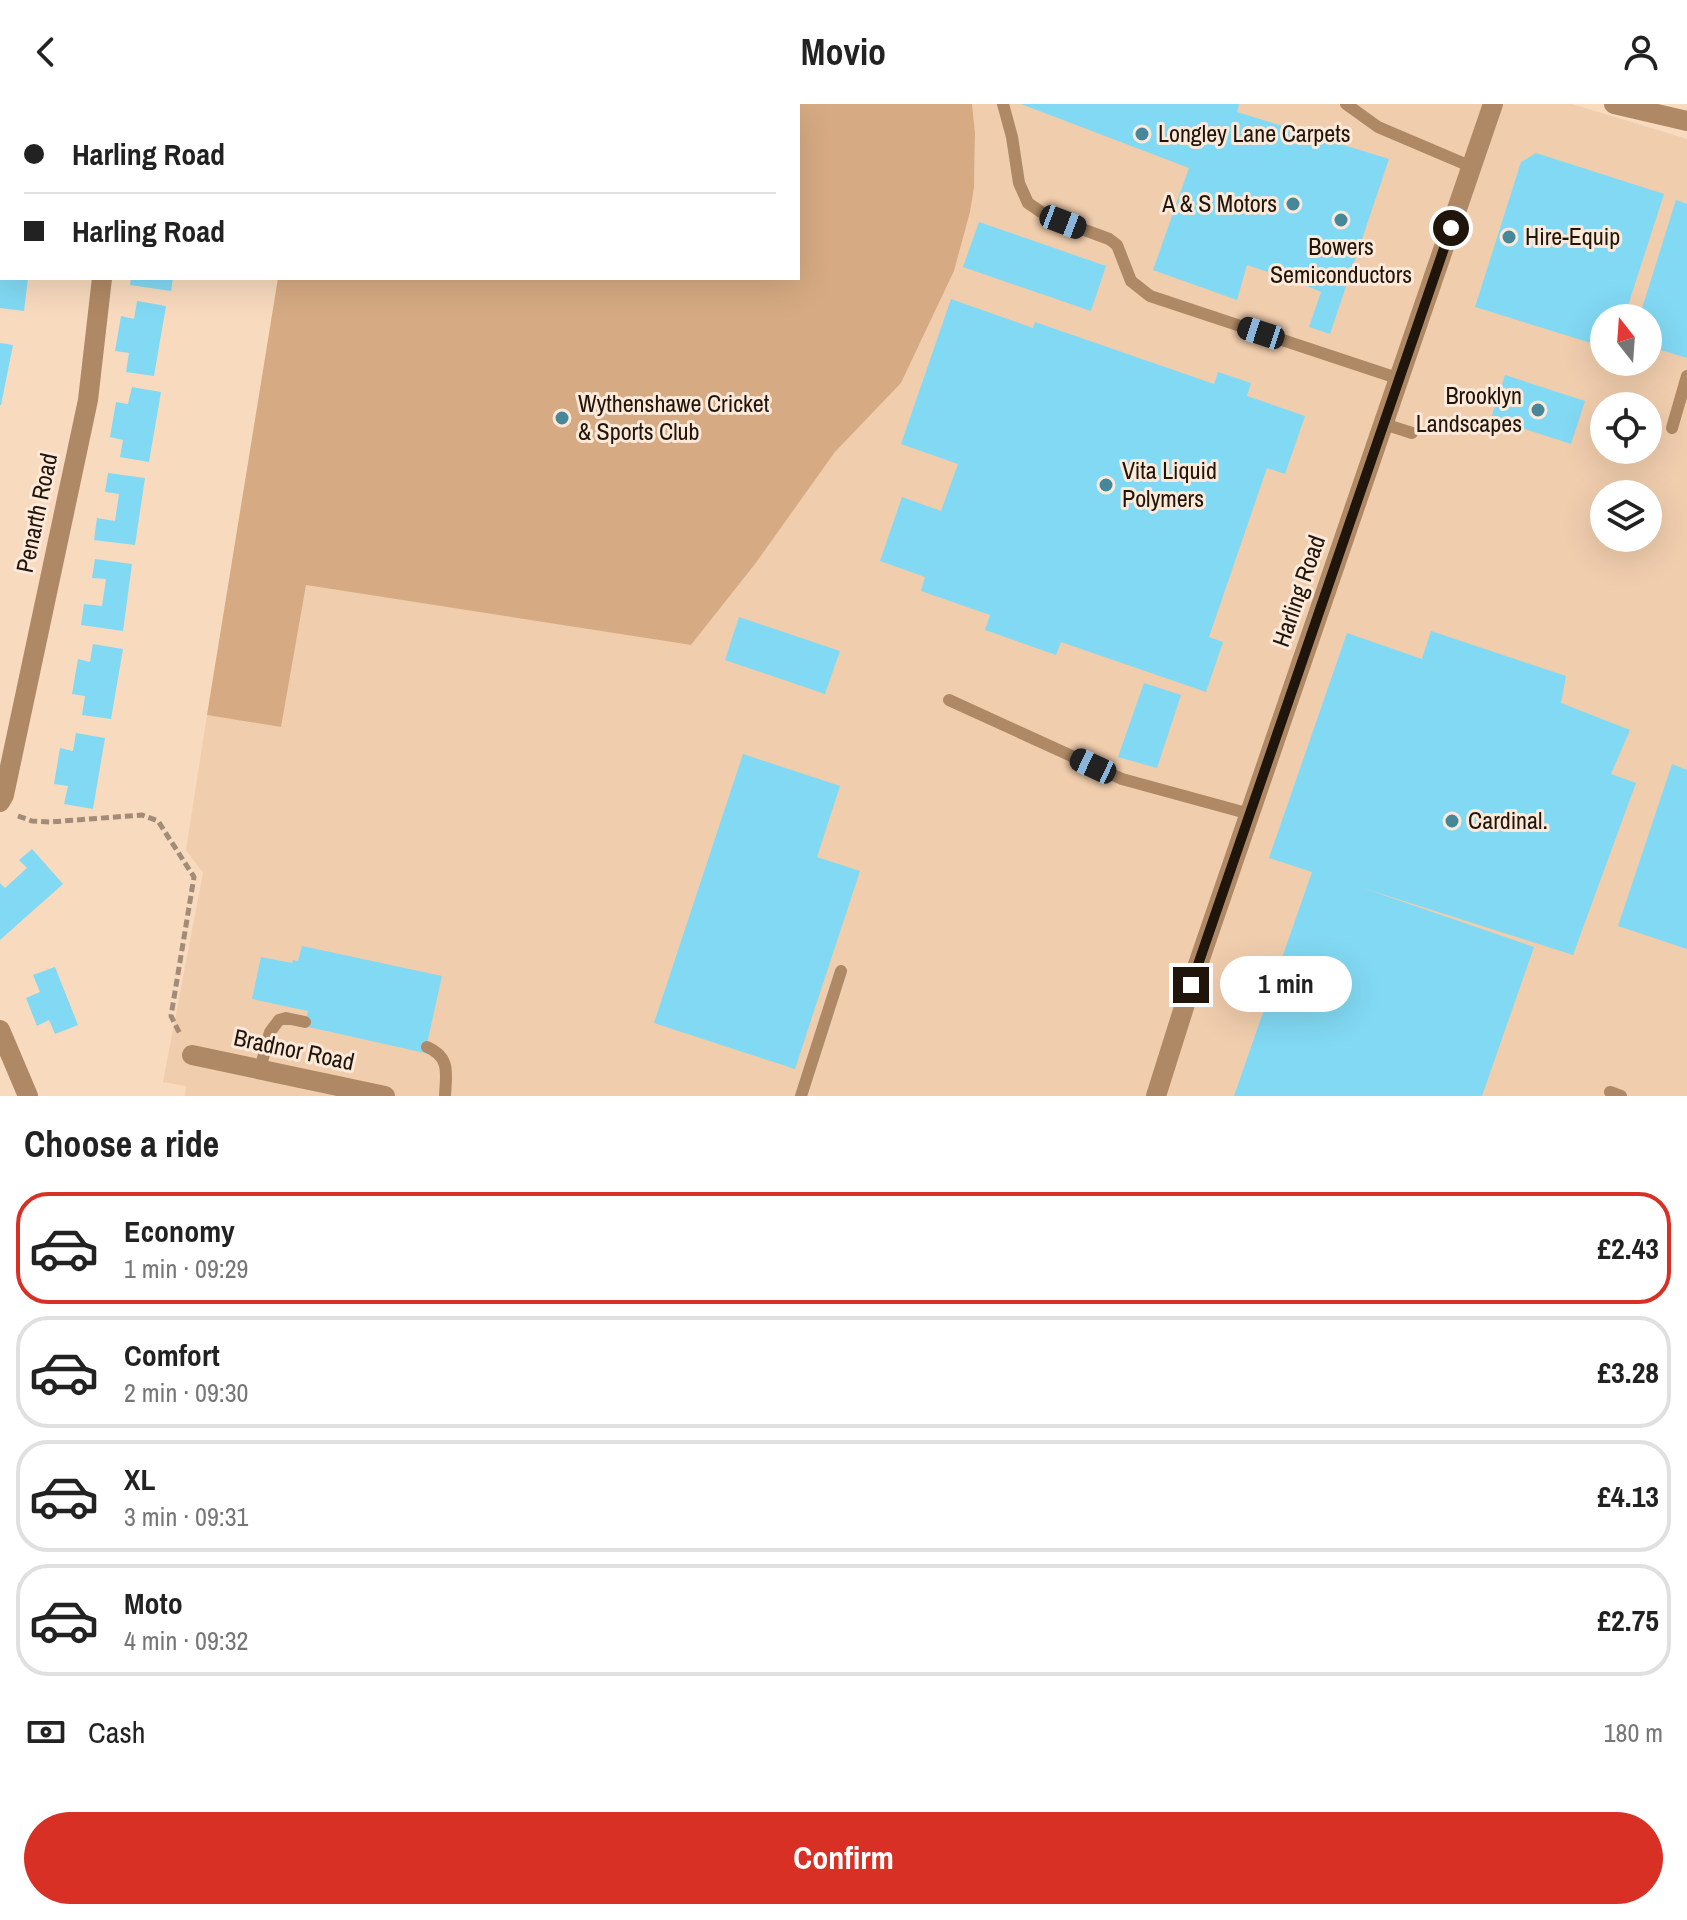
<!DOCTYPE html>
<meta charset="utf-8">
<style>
body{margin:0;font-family:"Archivo Narrow",sans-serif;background:#f2f2f2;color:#222;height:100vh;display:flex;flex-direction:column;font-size:30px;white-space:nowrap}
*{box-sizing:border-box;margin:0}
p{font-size:26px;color:#767676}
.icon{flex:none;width:44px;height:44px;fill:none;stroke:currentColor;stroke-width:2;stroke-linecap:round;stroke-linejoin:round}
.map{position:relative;height:992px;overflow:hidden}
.drawer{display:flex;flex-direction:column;background:#fff;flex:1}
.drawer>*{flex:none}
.top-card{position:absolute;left:0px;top:0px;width:800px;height:176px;box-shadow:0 8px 32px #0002;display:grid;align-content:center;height:176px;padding:0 24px;background:#fff}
.needle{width:52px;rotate:343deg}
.buttons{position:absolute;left:1590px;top:200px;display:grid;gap:16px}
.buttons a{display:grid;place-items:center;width:72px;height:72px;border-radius:50%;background:#fff;box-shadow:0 8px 32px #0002;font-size:40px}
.end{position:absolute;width:36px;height:36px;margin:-18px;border:10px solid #1f150b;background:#fff;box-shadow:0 0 0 4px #fff}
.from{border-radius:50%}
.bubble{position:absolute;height:56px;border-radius:28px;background:#fff;box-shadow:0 8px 32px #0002;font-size:26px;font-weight:800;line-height:56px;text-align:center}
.car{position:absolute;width:24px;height:48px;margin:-24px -12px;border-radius:10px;box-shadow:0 0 6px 2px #0007;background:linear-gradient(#222 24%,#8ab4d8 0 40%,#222 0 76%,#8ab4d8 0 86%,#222 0)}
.top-card b{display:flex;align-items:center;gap:28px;height:76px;font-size:30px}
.top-card b+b{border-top:2px solid #e0e0e0}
.top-card i{width:20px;height:20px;background:#222}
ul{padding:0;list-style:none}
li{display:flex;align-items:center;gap:24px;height:112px;margin:0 16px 12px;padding:0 8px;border:4px solid #e0e0e0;border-radius:32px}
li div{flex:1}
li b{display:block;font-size:30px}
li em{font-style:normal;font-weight:800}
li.on{border-color:#d93025}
li>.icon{width:72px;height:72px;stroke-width:1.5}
h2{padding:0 24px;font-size:36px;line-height:96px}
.pay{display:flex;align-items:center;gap:20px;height:88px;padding:0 24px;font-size:30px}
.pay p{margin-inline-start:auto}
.primary-button{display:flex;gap:16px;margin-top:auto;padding:16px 24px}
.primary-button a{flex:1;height:92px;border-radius:48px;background:#d93025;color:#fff;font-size:32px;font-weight:800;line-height:92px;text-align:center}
header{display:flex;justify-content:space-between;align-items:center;height:104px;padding:0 24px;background:#fff;font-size:36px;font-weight:800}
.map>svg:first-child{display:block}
.built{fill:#f0cdad;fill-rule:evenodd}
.green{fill:#d6ab83}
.building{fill:#82d9f3}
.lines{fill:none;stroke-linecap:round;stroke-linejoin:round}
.path{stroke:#a28c77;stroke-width:5;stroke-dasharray:8 4;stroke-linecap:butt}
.service{stroke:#af8965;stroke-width:12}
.minor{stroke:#af8965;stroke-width:20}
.tertiary{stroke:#af8965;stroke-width:20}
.route{stroke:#1f150b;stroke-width:10}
.poi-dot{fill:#47879a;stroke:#fce9d9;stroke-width:3}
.labels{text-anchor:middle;stroke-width:6;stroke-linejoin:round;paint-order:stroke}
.poi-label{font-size:24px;fill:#1f150b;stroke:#fce9d9;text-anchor:start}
.street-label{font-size:24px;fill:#1f150b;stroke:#fce9d9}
</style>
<header><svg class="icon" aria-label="back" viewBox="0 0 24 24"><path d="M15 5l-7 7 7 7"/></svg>Movio<svg class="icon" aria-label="person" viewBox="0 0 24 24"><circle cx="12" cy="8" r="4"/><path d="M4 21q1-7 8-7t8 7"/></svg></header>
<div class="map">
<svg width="1687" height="992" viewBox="0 0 1687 992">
<rect width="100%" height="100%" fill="#f8dabe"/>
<!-- built -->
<path class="built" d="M972,0H1572L1687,35V992H185L186,982L163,978L203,769L186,746L207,611L281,622L305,480L691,541L755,460L835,348L901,279L954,167L970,108L974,84L975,29ZM1604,214H1648V258H1604ZM1604,302H1648V346H1604ZM1604,390H1648V434H1604Z"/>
<!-- green -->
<path class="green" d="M266,0H972L975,29L974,84L970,108L954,167L901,279L835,348L755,460L691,541L306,481L281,623L207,611L278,174H798V2H266Z"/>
<!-- building -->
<path class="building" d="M1021,0H1239L1237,8L1389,55L1330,230L1309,223L1321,188L1293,176L1247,161L1237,196L1153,166L1189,64Z
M1536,49L1664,90L1624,214H1604V243L1475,203L1521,58Z
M1676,96L1687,100V254L1648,242V214H1639Z
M979,118L1106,162L1091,207L963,163Z
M0,174H28L24,207L0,204Z
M131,174H173L171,187L130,181Z
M951,195L1033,224L1035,218L1214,280L1218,268L1251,279L1247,292L1305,312L1285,370L1267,364L1209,533L1223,538L1206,588L1061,538L1056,551L985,526L990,511L921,487L925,473L880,457L902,393L941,407L958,360L901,340Z
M137,197L166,202L154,272L126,268L129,249L115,247L121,212L134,215Z
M0,239L13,241L1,301H0Z
M1505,271L1585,297L1571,340L1491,314Z
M132,283L161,288L149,358L120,353L123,336L110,333L116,298L128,300Z
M108,369L145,374L135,441L94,436L97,414L115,417L119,390L105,388Z
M95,455L132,460L123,527L81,521L84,500L102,502L106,475L92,474Z
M739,513L840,547L825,590L725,556Z
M1431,527L1566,572L1561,599L1630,626L1611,670L1636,679L1573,851L1360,783L1534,843L1482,992H1234L1312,768L1269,754L1347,529L1422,555Z
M93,540L123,545L111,615L82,611L85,592L72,590L78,555L90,558Z
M1144,579L1181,591L1157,664L1118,653Z
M76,629L105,634L93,705L64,700L68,682L54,680L60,644L73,647Z
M743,650L840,682L817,753L860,767L795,965L654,919Z
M1672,660L1687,666V845L1618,822Z
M32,745L63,780L0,836V779L5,784L27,764L19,756Z
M302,842L442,872L425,949L304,922L308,907L252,895L261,853L292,859L293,856L298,857Z
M55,863L78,921L55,930L49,916L37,922L26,894L40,888L33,871Z"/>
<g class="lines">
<!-- path -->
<path class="path" d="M18,712L32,717L50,718L142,711L158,717L194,773L171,912L180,930"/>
<!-- service -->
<path class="service" d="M1003,0L1012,33L1019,79L1028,99L1047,112L1109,135L1117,141L1131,177L1150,192L1400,275
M1346,0L1378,23L1472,63
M1384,320L1412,329
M1672,324L1687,272
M949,596L1122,675L1250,710
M427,943C451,953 446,970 445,992
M260,965L270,928L279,916L286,914L305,918
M1610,988L1621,992
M801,992L841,867"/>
<!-- minor -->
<path class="minor" d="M122,2V0
M0,698L4,691L88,296L102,174
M0,926L28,992
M192,951L385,992
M1156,992L1191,881L1493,0"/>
<!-- tertiary -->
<path class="tertiary" d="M1614,0L1687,17"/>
</g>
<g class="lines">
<!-- route -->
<path class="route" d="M1191,881L1451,124"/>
</g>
<!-- markers -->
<g class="poi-dot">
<circle cx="1142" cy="30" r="8"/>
<circle cx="1293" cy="100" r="8"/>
<circle cx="1341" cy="116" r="8"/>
<circle cx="1509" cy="133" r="8"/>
<circle cx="1538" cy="306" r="8"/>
<circle cx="562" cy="314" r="8"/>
<circle cx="1106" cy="381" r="8"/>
<circle cx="1452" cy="717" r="8"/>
</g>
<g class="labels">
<!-- poi labels -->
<g class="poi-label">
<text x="1158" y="38">Longley Lane Carpets</text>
<text x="1277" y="108" text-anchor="end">A &amp; S Motors</text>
<text x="1525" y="141">Hire-Equip</text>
<text x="1341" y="151" text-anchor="middle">Bowers<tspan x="1341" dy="28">Semiconductors</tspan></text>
<text x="1522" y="300" text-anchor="end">Brooklyn<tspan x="1522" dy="28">Landscapes</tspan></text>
<text x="578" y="308">Wythenshawe Cricket<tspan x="578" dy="28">&amp; Sports Club</tspan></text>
<text x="1122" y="375">Vita Liquid<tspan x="1122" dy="28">Polymers</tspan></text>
<text x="1468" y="725">Cardinal.</text>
</g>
<!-- street labels -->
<g class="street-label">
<text transform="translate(37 409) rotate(-78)" y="8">Penarth Road</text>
<text transform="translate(1299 487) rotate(-71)" y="8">Harling Road</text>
<text transform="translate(294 946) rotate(12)" y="8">Bradnor Road</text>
</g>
</g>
</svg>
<div class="buttons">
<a><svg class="needle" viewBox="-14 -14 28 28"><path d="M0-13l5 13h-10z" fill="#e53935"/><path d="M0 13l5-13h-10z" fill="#767676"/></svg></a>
<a><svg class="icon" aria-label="locate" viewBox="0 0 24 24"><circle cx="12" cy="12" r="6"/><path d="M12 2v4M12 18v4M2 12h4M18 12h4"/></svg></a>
<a><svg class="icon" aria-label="layers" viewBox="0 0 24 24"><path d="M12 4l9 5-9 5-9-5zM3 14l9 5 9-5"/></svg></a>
</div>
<i class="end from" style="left:1451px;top:124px"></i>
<i class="end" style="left:1191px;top:881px"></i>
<div class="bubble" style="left:1220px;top:852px;width:132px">1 min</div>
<i class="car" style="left:1063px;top:118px;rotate:111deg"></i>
<i class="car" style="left:1261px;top:229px;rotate:288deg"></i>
<i class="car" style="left:1093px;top:662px;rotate:295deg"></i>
<div class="top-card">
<b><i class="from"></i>Harling Road</b>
<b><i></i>Harling Road</b>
</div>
</div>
<section class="drawer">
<h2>Choose a ride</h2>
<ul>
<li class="on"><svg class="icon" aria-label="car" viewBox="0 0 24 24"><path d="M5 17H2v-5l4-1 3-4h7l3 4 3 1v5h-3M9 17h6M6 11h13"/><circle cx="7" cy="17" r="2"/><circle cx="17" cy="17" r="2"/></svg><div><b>Economy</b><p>1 min · 09:29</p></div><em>£2.43</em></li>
<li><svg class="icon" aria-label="car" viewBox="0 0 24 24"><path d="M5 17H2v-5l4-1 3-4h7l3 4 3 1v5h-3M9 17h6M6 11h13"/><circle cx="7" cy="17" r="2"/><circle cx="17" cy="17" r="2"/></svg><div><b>Comfort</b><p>2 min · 09:30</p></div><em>£3.28</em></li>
<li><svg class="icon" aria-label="car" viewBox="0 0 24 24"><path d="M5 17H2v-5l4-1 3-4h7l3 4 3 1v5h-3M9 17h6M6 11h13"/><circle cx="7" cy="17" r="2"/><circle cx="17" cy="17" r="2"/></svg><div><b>XL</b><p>3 min · 09:31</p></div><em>£4.13</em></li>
<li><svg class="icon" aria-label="car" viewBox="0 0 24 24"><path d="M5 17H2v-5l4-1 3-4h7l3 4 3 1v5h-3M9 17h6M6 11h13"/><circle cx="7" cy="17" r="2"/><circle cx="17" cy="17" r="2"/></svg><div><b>Moto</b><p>4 min · 09:32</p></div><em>£2.75</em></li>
</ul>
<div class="pay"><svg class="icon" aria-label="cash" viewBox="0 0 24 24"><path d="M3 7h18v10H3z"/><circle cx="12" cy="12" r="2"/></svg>Cash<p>180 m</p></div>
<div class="primary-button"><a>Confirm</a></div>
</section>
